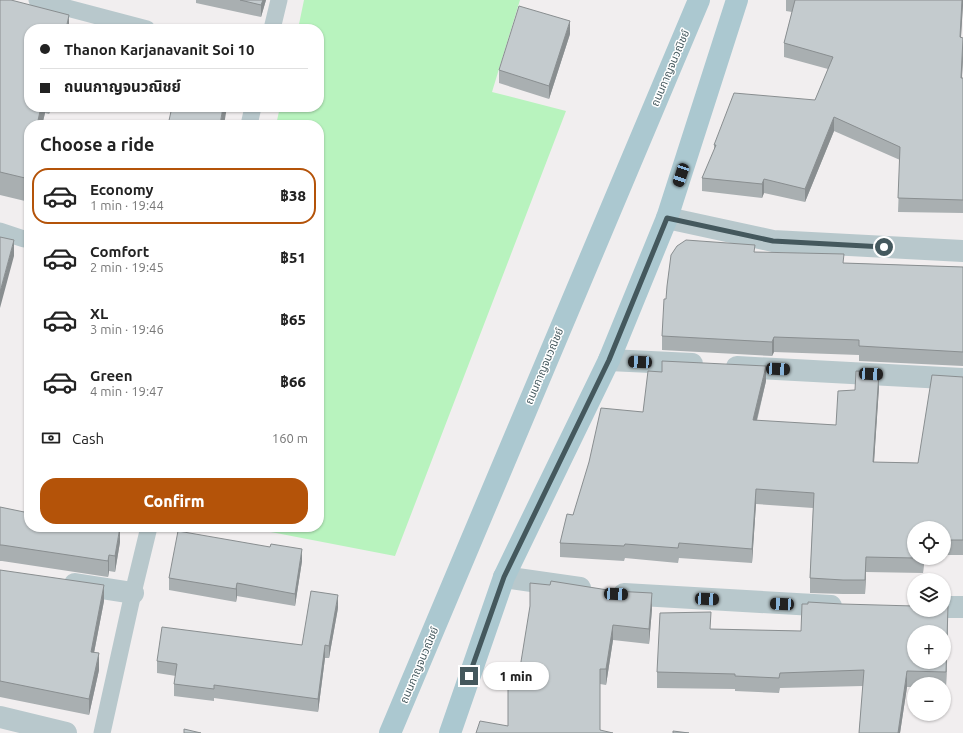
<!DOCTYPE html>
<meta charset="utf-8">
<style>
body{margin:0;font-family:Ubuntu,"Noto Sans Thai",sans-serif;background:#f6f6f6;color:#222;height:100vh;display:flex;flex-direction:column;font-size:15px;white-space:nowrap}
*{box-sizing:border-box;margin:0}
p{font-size:13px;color:#767676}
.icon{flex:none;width:22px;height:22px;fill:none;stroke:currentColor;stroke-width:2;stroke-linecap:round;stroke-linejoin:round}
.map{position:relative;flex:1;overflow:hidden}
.side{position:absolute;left:24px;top:120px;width:300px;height:412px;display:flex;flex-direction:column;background:#fff;border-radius:16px;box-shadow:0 1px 3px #0004}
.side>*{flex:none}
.banner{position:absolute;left:24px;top:24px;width:300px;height:88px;border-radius:16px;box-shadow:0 1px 3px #0004;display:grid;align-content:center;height:88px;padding:0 16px;background:#fff}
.fabs{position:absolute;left:907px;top:521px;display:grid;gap:8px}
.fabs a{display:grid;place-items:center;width:44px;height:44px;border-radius:50%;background:#fff;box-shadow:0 1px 3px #0004;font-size:20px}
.end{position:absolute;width:18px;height:18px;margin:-9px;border:5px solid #44585d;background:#fff;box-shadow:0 0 0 2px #fff}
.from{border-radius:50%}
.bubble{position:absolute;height:28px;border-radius:14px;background:#fff;box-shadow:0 1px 3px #0004;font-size:13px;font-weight:800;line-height:28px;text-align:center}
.car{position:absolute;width:12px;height:24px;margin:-12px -6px;border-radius:5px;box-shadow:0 0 3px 1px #0007;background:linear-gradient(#222 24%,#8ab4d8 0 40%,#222 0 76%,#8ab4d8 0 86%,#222 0)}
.banner b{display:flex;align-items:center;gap:14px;height:38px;font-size:15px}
.banner b+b{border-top:1px solid #e0e0e0}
.banner i{width:10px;height:10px;background:#222}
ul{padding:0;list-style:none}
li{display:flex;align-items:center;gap:12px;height:56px;margin:0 8px 6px;padding:0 8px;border:2px solid transparent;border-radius:16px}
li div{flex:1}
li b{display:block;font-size:15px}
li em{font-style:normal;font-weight:800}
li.on{border-color:#b45309}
li>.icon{width:36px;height:36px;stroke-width:1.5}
h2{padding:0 16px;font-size:18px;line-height:48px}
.pay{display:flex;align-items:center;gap:10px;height:44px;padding:0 16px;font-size:15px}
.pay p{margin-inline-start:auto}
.cta{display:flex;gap:8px;margin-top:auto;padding:8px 16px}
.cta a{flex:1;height:46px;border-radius:16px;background:#b45309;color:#fff;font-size:16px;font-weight:800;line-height:46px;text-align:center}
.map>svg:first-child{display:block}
.green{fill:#b8f3be}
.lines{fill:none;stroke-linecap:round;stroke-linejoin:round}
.lane{stroke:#b8c8cc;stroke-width:17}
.street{stroke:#b8c8cc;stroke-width:22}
.primary{stroke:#abc8d0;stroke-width:22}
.wall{fill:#a9afb1}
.shaded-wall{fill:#898e90}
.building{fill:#c4cbce;stroke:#898e90;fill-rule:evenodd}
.route{stroke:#44585d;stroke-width:5}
.labels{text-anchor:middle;stroke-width:3;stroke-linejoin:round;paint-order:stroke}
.street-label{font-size:11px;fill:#44585d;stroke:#fff}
</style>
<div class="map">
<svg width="963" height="733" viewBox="0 0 963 733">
<rect width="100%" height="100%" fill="#f1eeef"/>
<!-- green -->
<path class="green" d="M304,0H520L492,92L566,111L395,556L245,527H319V125H276L280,107H319V29H298Z"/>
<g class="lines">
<!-- lane -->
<path class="lane" d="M37,0L147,29
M272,29L279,0
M249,125L253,107
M0,231L24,239
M102,733L133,593L149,527"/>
<!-- street -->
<path class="street" d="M667,218L773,241L963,251
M609,360L692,364
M737,367L963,379
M504,577L580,588
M75,584L133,593
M624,594L831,606
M944,607H963
M0,717L66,733"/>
<!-- primary -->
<path class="primary" d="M390,733L699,0
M450,733L504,577L609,360L667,218L737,0"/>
</g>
<!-- wall -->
<path class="wall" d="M0,0L69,29L29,107H51L49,114L45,113L25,201L0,195Z
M196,0H266L261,17L196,3Z
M786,0H963L961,38H963V58L962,78H963V213L898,212L900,160L834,131L805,202L764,193L762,198L702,191V178L714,151V145L815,100L828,69L784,57V43L792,12L786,11Z
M570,34L549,99L499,83V70Z
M755,252L844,263L963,267V366L859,361V355L774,352L772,356L662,350V336L666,299Z
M963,377V555H944V528H914V558H924L923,573L866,572L865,594H843L810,593V578L813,508L756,504L752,563L679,558L678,563L625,558L624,561L560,557V543L573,515L643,412L766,381L757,421L836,425L855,390L879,387L874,462L918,463Z
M0,507L120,542L115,572L109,571L108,577L2,561H0Z
M302,561L295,606L237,596L236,602L169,590V578Z
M0,570L104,601L94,653L99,670L89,715L0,697Z
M550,585L652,609L649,644L613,640L606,685L600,684L508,726L519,674Z
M338,608L329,658H325L318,712L214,698V701L174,696V684L176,676L157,673V661L302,645Z
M948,622L946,687H944V684H914V687H907L900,733H859L863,686L780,688L779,693L735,691V689L657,688V672L711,629L801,631Z"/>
<!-- shaded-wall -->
<path class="shaded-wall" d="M263,0H266L261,17V5Z
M962,0H963V5L960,51V37Z
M69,15V29H66Z
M570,21V34L549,99V86Z
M963,45V58L961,91V78Z
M41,107H45V113L42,125H37Z
M49,107H51L49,114Z
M223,107H227L224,125H220Z
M834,117V131L805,202V189Z
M29,162V185L25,201V178Z
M764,179V193L762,198V184Z
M14,240V256L0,308V292Z
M774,337V352L772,356V342Z
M766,366V381L753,435V420Z
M879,372V387L873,477V462Z
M756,489V504L752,563V549Z
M120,527V542L115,572V556Z
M302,549V561L295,606V594Z
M109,555V571L108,577V561Z
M866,557V572L865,594V580Z
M923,558H924L923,573Z
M237,583V596L236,602V589Z
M104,585V601L91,668V652Z
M652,593V609L649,644V629Z
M338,595V608L329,658V646Z
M948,606V622L946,687V672Z
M613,625V640L606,685V669Z
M325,645V658L318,712V699Z
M99,653V670L89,715V699Z
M907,671V687L900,733H898Z"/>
<!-- building -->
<path class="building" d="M0,0H11L69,15L66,29H29V107H41L37,125H29V162L25,178L0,172Z
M240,0H263L261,5Z
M795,0H962L960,37L963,38L961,78H963V200L898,198L900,147L834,117L805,189L764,179L762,184L702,178L716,145H714L734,93L815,100L833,57L784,43Z
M519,6L570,21L549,86L499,70Z
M172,107H223L220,125H168Z
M0,237L14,240L0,292Z
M686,240L755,245L754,252L844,254L843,263L963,267V352L859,346V340L774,337L772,342L662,336L664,299H666L667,286L671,255L677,246Z
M662,361L766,366L753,420L836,425L838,391L855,390L856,371L879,372L873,462L918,463L932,375L963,377V540H944V528H914V558L866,557L865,580H843L810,578L814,493L756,489L752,549L679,543L678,548L625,544L624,546L560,543L567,514L573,515L589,462L601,408L643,412L648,371L662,372Z
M0,507L29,513V527H120L115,556L109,555L108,561L2,545H0Z
M178,531L270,547L271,544L302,549L295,594L237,583L236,589L169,578Z
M0,570L104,585L91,652L99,653L89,699L0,681Z
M551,581L614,591L652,593L649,629L613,625L606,669H600V730L613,733H476L480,721L508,726V674H519L530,606V583L550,585Z
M311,591L338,595L329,646L325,645L318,699L214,685V689L174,684L177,664L157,661L162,627L302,645Z
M808,602L842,604L914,606V610H944V606H948L946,672L907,671L898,733H859L864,670L780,673L779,678L735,676V674L657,672L660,613L711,612L710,629L801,631L802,604H808ZM914,632H944V662H914Z
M184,729L201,733H184Z
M673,731L689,733H673Z"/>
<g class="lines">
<!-- route -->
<path class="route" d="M469,676L504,577L609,360L667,218L773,241L884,247"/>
</g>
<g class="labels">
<!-- street labels -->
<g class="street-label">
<text transform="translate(670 68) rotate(-67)" y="4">ถนนกาญจนวณิชย์</text>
<text transform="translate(544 366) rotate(-67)" y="4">ถนนกาญจนวณิชย์</text>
<text transform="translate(419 665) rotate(-67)" y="4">ถนนกาญจนวณิชย์</text>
</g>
</g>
</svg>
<div class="fabs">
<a><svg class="icon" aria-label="locate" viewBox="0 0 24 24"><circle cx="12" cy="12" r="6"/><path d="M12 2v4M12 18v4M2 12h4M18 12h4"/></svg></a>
<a><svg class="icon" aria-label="layers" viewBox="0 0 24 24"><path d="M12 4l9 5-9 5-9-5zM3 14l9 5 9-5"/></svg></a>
<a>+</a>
<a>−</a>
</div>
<i class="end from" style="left:884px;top:247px"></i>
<i class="end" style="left:469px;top:676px"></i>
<div class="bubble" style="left:483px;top:662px;width:66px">1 min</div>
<i class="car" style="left:681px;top:175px;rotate:198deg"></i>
<i class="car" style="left:640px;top:362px;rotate:273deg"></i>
<i class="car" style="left:778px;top:369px;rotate:93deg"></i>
<i class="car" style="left:871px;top:374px;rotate:93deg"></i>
<i class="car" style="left:616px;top:594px;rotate:93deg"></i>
<i class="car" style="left:707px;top:599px;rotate:93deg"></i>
<i class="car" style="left:782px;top:604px;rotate:273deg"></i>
<div class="banner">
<b><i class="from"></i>Thanon Karjanavanit Soi 10</b>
<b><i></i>ถนนกาญจนวณิชย์</b>
</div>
<section class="side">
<h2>Choose a ride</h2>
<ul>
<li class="on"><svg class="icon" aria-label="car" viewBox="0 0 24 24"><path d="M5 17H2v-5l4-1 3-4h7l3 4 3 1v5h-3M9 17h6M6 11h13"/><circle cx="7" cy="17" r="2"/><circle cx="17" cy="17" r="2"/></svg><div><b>Economy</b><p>1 min · 19:44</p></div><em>฿38</em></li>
<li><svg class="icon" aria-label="car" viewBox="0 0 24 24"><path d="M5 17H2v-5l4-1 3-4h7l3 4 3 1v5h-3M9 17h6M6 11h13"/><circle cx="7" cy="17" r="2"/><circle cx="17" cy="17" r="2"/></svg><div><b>Comfort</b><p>2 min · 19:45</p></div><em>฿51</em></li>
<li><svg class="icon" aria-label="car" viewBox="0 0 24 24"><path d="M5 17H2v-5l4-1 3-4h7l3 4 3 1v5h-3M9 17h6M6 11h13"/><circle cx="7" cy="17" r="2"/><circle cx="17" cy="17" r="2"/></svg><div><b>XL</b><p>3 min · 19:46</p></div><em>฿65</em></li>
<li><svg class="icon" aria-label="car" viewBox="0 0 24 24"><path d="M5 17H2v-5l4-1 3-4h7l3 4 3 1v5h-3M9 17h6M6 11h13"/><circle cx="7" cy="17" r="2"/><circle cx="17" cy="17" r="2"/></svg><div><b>Green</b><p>4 min · 19:47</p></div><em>฿66</em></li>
</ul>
<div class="pay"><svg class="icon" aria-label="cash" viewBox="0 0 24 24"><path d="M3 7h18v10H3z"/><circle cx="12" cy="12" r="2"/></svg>Cash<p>160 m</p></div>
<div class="cta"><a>Confirm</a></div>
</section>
</div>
